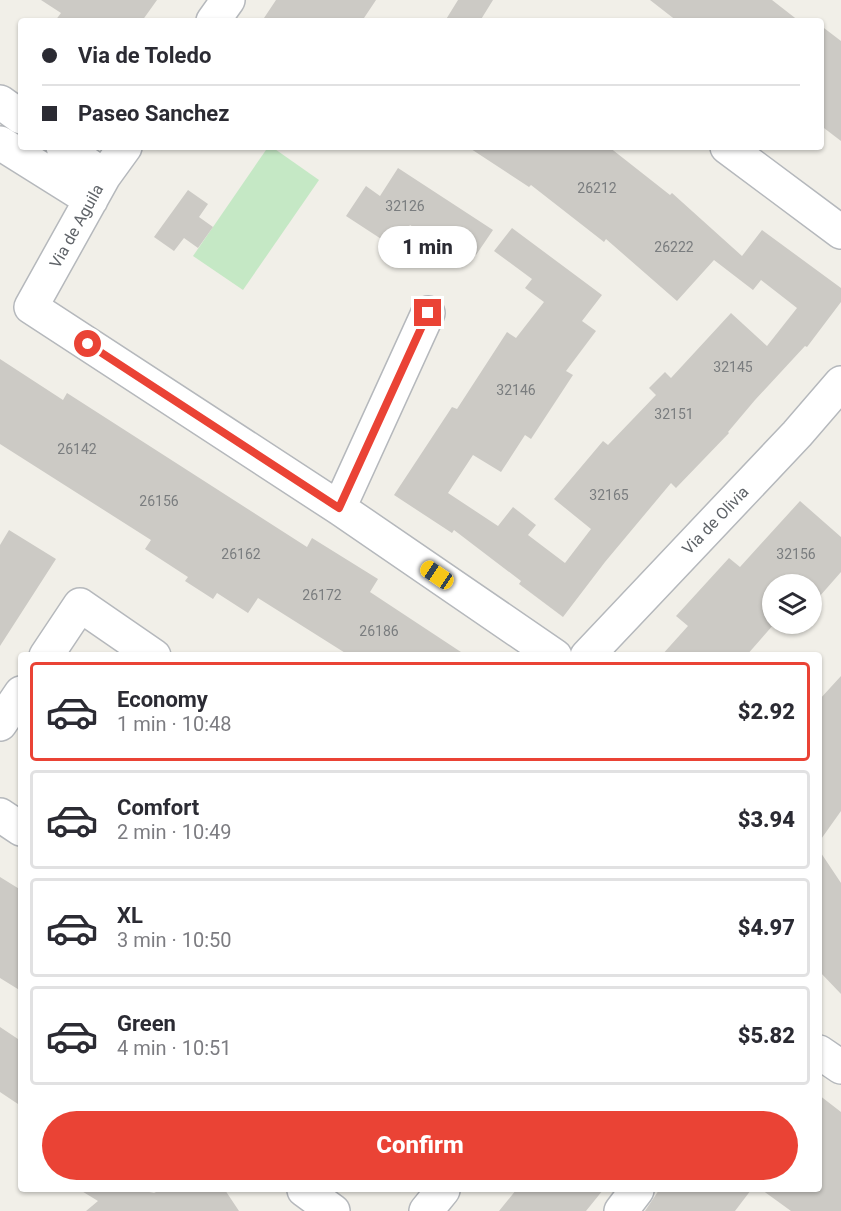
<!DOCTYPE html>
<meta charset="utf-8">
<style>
body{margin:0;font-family:Roboto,sans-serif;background:#f2f2f3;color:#2b2b33;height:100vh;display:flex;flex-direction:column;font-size:22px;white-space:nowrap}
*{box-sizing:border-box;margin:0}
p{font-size:20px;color:#7c7c81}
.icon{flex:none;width:33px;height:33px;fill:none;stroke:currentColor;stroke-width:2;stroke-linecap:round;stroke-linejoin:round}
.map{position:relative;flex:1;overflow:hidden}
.sheet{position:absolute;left:18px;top:652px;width:804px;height:540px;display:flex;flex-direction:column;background:#fff;border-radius:6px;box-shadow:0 2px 4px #0004}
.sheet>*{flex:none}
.top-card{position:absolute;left:18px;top:18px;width:806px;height:132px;border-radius:6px;box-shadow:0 2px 4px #0004;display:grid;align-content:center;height:132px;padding:0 24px;background:#fff}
.controls{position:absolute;left:762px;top:574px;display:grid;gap:12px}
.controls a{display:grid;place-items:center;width:60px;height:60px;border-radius:50%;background:#fff;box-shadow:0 2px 4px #0004;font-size:30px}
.end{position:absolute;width:27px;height:27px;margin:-14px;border:8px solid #ea4335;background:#fff;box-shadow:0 0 0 3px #fff}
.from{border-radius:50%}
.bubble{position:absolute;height:42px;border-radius:21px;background:#fff;box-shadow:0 2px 4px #0004;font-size:20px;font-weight:800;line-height:42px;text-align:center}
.car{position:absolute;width:18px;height:36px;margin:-18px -9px;border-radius:8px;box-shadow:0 0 4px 2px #0007;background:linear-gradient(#f5c518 24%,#345 0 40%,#f5c518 0 76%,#345 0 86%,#f5c518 0)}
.top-card b{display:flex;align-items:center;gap:21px;height:57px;font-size:22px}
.top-card b+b{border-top:2px solid #e1e1e2}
.top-card i{width:15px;height:15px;background:#2b2b33}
ul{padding:10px 0 0;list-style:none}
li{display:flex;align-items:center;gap:18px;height:99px;margin:0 12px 9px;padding:0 12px;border:3px solid #e1e1e2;border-radius:6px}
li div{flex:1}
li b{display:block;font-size:22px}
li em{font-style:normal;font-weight:800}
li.current{border-color:#ea4335}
li>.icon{width:54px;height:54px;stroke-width:1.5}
.primary-button{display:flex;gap:12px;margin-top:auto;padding:12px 24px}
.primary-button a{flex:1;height:69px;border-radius:36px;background:#ea4335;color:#fff;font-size:24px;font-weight:800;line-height:69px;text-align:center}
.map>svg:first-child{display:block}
.green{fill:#c5e8c5}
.building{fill:#cccac5}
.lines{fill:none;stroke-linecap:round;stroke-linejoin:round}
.minor-casing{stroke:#b5b8bc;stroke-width:36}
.minor{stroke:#fff;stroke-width:33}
.route{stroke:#ea4335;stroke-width:8}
.labels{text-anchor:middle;stroke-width:4.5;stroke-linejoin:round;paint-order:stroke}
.number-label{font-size:14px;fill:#7a7d7f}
.street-label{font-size:16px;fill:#5f6368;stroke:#fff}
</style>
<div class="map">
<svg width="841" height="1211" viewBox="0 0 841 1211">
<rect width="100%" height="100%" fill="#f1efe8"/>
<!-- green -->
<path class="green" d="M268,147H272L319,180L243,290L193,256Z"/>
<!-- building -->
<path class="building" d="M41,0H157L142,21H55L61,13Z
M276,0H376L362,21H262Z
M458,0H493L480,21H445Z
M650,0H772L799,21H677Z
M820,25L841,41V141L820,125Z
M468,147H609L670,195L672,193L742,256L762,230L841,288V302L807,347L805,346L755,400L728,432L729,433L676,488L671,483L605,562L563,617L519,584L521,581L454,530L452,533L394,495L452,407L457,409L507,332L516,338L544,302L525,288L532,279L494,251L512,228L602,295L582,321L596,331L566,371L573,375L531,439L525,435L501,472L473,455L448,493L498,526L513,507L536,525L528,535L565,563L591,529L554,499L603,441L608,445L656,395L649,388L665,372L671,378L731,313L767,346L797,308L761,280L753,290L714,260L677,301L606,239L604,242L531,185L529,187Z
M398,168L493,230L476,255L437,229L431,238L410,225L395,248L346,216L366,186L380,196Z
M188,190L208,204L199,217L213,227L198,248L184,238L174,251L154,237Z
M0,359L63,400L67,393L307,547L312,538L378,579L370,592L467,656H350L258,598L248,613L217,593L213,599L185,581L188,577L145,549L151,540L0,444Z
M800,501L841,537V572L812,605V583L809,585H772L774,624L746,656H661L688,626L676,616L729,558L740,567Z
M9,530L56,559L0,646V545Z
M841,676V811L819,842V700Z
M819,850L841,883V994L819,971Z
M0,877L21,890V991L0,978Z
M0,1027L21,1041V1106L0,1092Z
M819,1095L841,1112V1211H791L762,1190H819Z
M80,1190H140L154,1193L160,1190H225L239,1211H86L98,1201Z
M516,1190H603L586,1211H499Z
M659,1190H751L735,1211H645Z"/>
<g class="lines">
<defs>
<path id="minor" d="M213,21L228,0
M0,102L21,117
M0,143L91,200
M63,147L104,176
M125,147L104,176L31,307L339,508L555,656
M727,147L841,232
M339,508L428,313
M46,656L80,605L154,656
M587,656L797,434L841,383
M0,724L21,693
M0,815L21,829
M819,1052L841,1067
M304,1190L333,1211
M426,1211L443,1190
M621,1211L637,1190"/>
</defs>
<!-- minor casing -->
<use href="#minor" class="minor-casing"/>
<!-- minor -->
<use href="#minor" class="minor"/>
</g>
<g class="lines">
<!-- route -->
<path class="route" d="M88,344L339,508L428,313"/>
</g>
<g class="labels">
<!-- number labels -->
<g class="number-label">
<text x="597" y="193">26212</text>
<text x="405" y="211">32126</text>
<text x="674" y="252">26222</text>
<text x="733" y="372">32145</text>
<text x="516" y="395">32146</text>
<text x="674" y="419">32151</text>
<text x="77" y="454">26142</text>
<text x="609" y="500">32165</text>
<text x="159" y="506">26156</text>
<text x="241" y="559">26162</text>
<text x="796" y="559">32156</text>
<text x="322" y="600">26172</text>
<text x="379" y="636">26186</text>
</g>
<!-- street labels -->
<g class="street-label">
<text transform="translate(76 226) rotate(-61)" y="6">Via de Aguila</text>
<text transform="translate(715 520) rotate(-46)" y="6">Via de Olivia</text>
</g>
</g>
</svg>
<div class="controls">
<a><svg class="icon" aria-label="layers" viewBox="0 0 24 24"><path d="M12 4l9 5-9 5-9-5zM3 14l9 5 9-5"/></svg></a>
</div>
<i class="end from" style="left:88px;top:344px"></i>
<i class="end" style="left:428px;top:313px"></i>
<div class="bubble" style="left:378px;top:226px;width:99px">1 min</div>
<i class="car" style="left:437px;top:575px;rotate:304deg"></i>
<div class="top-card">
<b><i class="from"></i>Via de Toledo</b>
<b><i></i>Paseo Sanchez</b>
</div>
<section class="sheet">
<ul>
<li class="current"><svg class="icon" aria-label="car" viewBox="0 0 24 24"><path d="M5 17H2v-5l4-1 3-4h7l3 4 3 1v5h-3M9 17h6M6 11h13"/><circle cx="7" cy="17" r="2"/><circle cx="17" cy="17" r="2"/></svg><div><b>Economy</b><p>1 min · 10:48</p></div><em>$2.92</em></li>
<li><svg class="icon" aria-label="car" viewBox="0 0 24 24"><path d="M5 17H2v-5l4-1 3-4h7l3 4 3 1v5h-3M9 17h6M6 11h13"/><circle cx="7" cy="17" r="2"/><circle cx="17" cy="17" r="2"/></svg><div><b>Comfort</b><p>2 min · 10:49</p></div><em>$3.94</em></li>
<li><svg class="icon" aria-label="car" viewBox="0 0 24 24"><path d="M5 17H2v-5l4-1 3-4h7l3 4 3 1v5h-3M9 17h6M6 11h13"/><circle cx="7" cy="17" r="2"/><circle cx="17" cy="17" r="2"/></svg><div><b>XL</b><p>3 min · 10:50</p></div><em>$4.97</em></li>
<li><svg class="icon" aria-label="car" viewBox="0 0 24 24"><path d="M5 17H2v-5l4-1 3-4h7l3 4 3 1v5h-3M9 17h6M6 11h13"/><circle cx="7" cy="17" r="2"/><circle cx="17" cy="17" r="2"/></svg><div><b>Green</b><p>4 min · 10:51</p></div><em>$5.82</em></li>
</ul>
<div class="primary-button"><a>Confirm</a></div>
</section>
</div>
